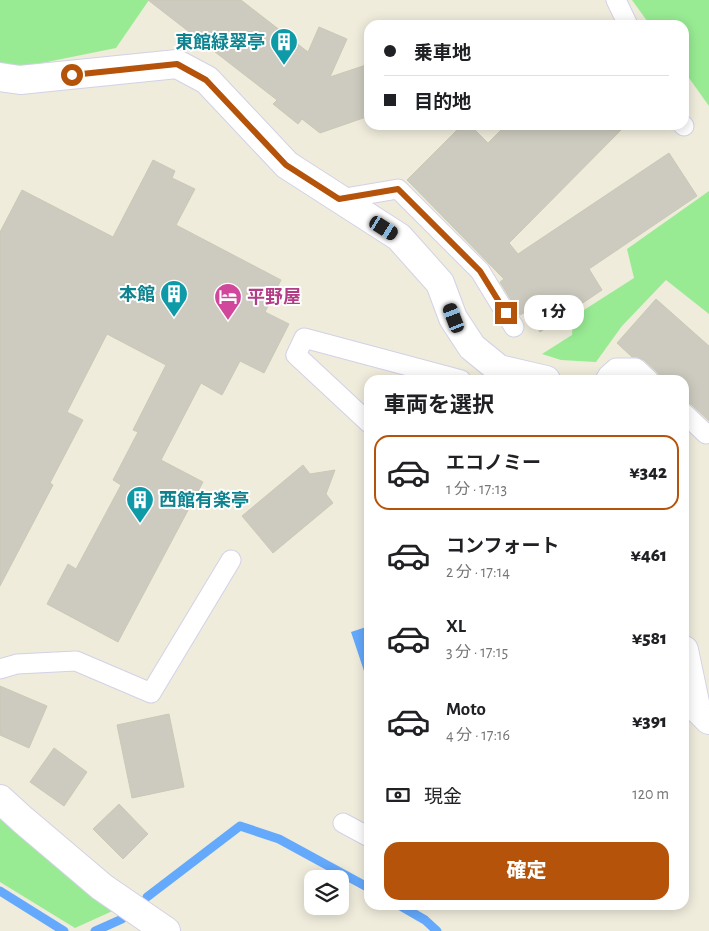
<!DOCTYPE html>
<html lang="ja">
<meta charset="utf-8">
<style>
body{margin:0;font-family:"Alegreya Sans","Noto Sans JP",sans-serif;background:#f6f6f6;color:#202124;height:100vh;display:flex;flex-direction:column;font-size:19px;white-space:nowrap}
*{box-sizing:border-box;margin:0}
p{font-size:16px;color:#757577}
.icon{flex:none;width:28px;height:28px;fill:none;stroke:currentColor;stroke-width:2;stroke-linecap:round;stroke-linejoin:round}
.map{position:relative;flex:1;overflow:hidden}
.sheet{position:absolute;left:364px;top:375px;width:325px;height:535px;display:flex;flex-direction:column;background:#fff;border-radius:15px;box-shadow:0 2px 12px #0003}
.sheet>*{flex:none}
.top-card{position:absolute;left:364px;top:20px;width:325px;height:110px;border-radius:15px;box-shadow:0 2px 12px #0003;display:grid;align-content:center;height:110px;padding:0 20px;background:#fff}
.controls{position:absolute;left:304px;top:870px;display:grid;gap:10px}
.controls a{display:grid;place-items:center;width:45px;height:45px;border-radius:10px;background:#fff;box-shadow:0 2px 12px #0003;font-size:25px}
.end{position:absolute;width:22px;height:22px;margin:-11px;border:6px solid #b45309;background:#fff;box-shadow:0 0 0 2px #fff}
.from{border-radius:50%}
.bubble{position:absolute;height:35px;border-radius:15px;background:#fff;box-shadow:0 2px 12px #0003;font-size:16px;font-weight:800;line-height:35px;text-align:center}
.car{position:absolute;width:15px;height:30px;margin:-15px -8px;border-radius:6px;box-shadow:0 0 4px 1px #0007;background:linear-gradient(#222 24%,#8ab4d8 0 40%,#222 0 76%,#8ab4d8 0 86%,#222 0)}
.top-card b{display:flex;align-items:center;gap:18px;height:48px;font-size:19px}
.top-card b+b{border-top:1px solid #e0e0e0}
.top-card i{width:12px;height:12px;background:#202124}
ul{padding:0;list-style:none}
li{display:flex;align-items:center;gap:15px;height:75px;margin:0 10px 8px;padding:0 10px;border:2px solid transparent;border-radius:15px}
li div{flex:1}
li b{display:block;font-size:19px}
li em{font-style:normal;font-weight:800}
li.current{border-color:#b45309}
li>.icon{width:45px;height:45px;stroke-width:1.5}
h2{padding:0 20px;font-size:22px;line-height:60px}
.pay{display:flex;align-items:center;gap:12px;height:55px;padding:0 20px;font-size:19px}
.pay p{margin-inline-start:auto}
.primary-button{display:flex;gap:10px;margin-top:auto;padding:10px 20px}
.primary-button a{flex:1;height:58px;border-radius:15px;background:#b45309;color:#fff;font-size:20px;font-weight:800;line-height:58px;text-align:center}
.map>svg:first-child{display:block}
.green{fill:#98eb93}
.water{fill:#64a9fc}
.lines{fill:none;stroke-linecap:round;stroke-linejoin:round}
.stream{stroke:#64a9fc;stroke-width:9}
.building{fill:#cdcbbf;stroke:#cac9b5}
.lane-casing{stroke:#d3d1e6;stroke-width:21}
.street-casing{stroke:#d3d1e6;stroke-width:30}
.lane{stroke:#fff;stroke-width:19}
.street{stroke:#fff;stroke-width:28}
.route{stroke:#b45309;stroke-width:6}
.labels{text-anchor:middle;stroke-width:4;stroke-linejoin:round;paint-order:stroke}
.culture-label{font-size:18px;font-weight:bold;fill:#0d838f;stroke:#fff;text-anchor:end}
.hotel-label{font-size:18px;font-weight:bold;fill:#b23c85;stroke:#fff;text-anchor:start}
</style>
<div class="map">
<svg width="709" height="931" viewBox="0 0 709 931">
<rect width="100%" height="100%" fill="#efecdc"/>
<!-- green -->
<path class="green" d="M0,0H149L116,48L22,67L0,65Z
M632,0H709V106L684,71V25H650Z
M709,191V314L666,280L622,326L596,362L561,360L542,354L572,335L573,317L634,278L627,249Z
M0,813L117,909L75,928L0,882Z"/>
<!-- water -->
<path class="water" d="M369,626V686L351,632Z"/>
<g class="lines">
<!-- stream -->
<path class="stream" d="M0,891L64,931
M147,897L240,826L279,839L369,888
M399,905L425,920L437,931
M95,931L122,919"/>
</g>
<!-- building -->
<path class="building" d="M148,0H241L308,52L319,27L347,39L330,77L369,64V116L320,133L302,119L298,124L273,104L277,100Z
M462,125H470L488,143L506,125H626L509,243L518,254L669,153L697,196L589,269L602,290L540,332L527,311L520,315L500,282L504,279L407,180Z
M153,160L175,171L172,178L195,189L176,225L281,280L265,312L289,324L264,373L240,361L222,395L201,383L161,460L203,482L118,642L47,604L68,564L76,569L121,485L113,480L138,432L133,430L166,365L107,334L67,412L83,420L50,483L53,485L0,586V232L22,190L113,237Z
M656,299L709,346V421L692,405L687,402H684V380H660V376L657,372L644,360L637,357H632L617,343Z
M303,465L310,474L335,470L326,494L333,503L273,553L242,516Z
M0,686L47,706L29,748L0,735Z
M169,714L184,787L132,798L117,725Z
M54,748L87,772L64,806L30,782Z
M119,804L148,834L123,859L93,829Z"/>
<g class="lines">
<defs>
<path id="lane" d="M616,0L628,25
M683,125L684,126
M339,199L398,189L480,271L514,327
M605,380L608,375L616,368H636L649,380
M684,413L706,434
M369,423L296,355L304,338L461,380
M0,669L17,664L76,661L151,693L231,560
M343,823L369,837"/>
<path id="street" d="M0,77L20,80L177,64L207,80L287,165L399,237L440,283L453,318L472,347L499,369L546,380
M684,650L696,707L709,720
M0,799L23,820L102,887L166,931"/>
</defs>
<!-- lane casing -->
<use href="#lane" class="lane-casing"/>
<!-- street casing -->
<use href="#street" class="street-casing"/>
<!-- lane -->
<use href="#lane" class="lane"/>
<!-- street -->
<use href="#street" class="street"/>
</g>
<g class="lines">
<!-- route -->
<path class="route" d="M72,75L177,64L206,80L286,165L339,199L398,189L480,271L506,313"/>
</g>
<!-- icons -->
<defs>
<symbol id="building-pin" viewBox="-11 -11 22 30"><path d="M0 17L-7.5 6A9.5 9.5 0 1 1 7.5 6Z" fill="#0f9aa8" stroke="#fff"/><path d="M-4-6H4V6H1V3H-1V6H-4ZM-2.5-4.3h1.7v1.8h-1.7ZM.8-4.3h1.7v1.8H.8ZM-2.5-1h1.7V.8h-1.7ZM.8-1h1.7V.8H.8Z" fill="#fff"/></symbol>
<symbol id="hotel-pin" viewBox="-11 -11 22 30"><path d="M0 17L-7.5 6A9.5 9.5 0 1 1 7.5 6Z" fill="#d1479c" stroke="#fff"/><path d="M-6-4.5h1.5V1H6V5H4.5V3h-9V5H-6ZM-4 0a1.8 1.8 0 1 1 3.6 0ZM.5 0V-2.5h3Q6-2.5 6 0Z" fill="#fff"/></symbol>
</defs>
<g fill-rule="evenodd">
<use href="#building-pin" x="268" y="26" width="32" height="43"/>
<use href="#building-pin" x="158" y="278" width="32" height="43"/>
<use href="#hotel-pin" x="212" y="281" width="32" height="43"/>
<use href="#building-pin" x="124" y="484" width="32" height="43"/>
</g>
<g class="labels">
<!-- culture labels -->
<g class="culture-label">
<text x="265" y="48">東館緑翠亭</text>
<text x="155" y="300">本館</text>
<text x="159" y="506" text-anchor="start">西館有楽亭</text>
</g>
<!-- hotel labels -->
<g class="hotel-label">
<text x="247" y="303">平野屋</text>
</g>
</g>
</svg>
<div class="controls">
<a><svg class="icon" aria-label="layers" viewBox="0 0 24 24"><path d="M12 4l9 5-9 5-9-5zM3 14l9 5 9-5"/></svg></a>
</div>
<i class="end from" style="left:72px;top:75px"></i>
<i class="end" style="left:506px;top:313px"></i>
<div class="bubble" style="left:524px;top:295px;width:60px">1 分</div>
<i class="car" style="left:384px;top:228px;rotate:122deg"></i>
<i class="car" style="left:454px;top:318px;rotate:339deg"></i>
<div class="top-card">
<b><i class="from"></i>乗車地</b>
<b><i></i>目的地</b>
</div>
<section class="sheet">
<h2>車両を選択</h2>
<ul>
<li class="current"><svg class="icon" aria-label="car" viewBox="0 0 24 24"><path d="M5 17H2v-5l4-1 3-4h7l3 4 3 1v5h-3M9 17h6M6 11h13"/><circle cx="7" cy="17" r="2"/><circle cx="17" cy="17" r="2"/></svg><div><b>エコノミー</b><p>1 分 · 17:13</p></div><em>¥342</em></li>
<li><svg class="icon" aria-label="car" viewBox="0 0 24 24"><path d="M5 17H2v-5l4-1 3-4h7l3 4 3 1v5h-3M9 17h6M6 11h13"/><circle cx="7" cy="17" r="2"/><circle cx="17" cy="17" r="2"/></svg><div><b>コンフォート</b><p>2 分 · 17:14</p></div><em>¥461</em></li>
<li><svg class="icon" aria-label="car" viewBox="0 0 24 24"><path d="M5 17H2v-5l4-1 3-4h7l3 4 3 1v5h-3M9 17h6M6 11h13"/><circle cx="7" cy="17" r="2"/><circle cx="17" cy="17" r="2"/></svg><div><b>XL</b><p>3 分 · 17:15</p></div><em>¥581</em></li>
<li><svg class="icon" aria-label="car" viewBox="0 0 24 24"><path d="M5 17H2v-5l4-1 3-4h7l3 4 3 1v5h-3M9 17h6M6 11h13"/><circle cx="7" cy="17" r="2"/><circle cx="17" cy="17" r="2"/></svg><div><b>Moto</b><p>4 分 · 17:16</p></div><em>¥391</em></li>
</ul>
<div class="pay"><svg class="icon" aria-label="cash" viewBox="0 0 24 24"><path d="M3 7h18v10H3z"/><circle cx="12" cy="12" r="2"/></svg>現金<p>120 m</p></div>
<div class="primary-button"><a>確定</a></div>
</section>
</div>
